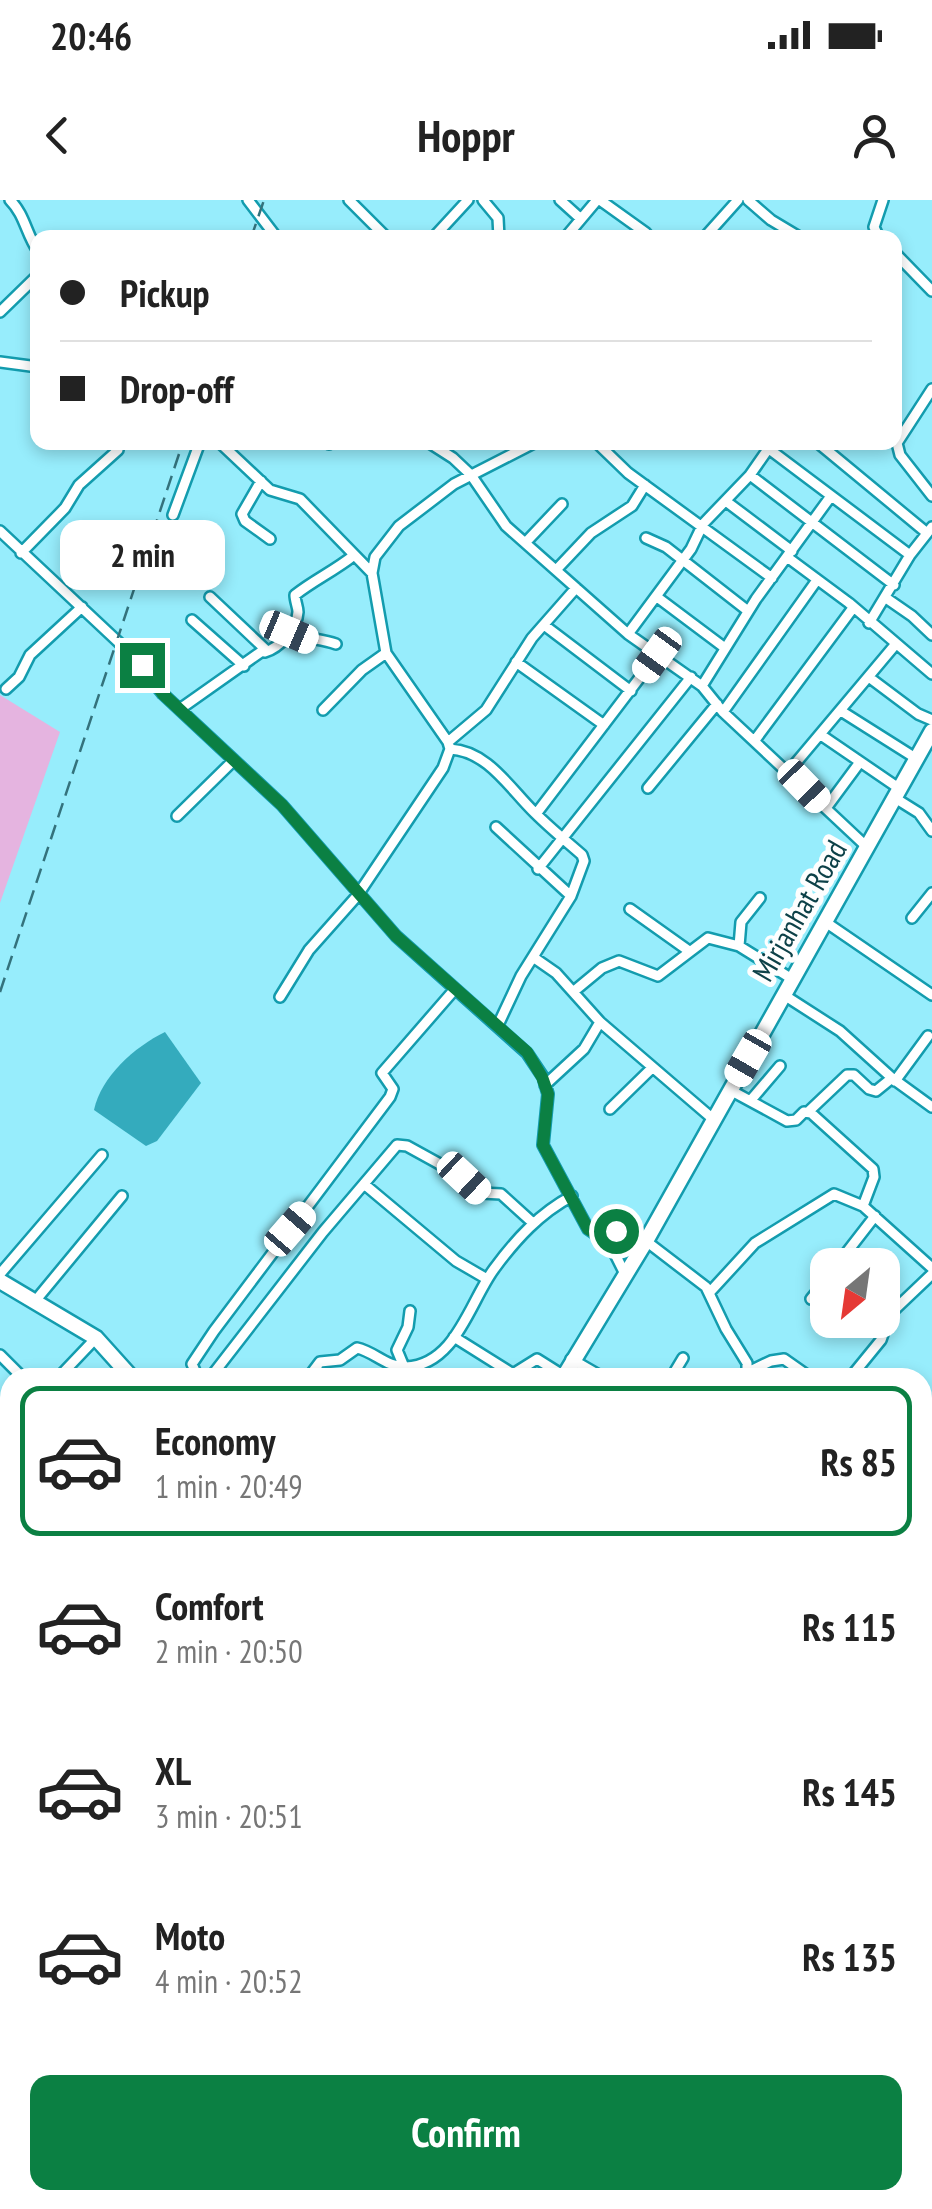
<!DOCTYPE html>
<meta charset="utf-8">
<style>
body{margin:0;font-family:"PT Sans Narrow",sans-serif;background:#f6f6f6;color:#222;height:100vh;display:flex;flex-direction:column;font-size:38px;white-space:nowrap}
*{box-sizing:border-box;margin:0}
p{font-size:32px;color:#767676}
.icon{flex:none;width:55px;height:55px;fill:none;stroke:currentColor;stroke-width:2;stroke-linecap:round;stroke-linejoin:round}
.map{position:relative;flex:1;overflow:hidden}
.panel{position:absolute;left:0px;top:1168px;width:932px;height:842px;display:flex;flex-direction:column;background:#fff;border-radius:30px 30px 0 0;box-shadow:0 5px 15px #0003}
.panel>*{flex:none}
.top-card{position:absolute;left:30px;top:30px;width:872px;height:220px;border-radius:20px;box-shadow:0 5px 15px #0003;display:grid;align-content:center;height:220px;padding:0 30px;background:#fff}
.needle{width:65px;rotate:209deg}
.fabs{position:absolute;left:810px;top:1048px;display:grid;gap:20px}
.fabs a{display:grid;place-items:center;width:90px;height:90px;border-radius:20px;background:#fff;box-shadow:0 5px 15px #0003;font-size:50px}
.end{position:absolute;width:45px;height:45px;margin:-22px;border:12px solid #0b8043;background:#fff;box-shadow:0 0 0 5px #fff}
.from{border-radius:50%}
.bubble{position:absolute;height:70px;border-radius:20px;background:#fff;box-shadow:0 5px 15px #0003;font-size:32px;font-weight:600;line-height:70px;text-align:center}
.car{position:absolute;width:30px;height:60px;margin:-30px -15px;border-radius:12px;box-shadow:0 0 8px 2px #0007;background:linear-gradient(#fff 24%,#345 0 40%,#fff 0 76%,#345 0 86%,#fff 0)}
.top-card b{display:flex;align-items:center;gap:35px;height:95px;font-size:38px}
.top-card b+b{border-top:2px solid #e0e0e0}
.top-card i{width:25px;height:25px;background:#222}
ul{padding:18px 0 0;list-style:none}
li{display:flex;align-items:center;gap:30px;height:150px;margin:0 20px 15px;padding:0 10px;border:5px solid transparent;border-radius:20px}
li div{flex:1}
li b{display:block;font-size:38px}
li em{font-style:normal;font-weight:600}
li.active{border-color:#0b8043}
li>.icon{width:90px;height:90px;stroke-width:1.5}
.button{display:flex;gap:20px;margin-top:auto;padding:20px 30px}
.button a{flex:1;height:115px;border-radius:20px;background:#0b8043;color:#fff;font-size:40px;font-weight:600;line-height:115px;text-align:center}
.status{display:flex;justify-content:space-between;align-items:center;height:70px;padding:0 50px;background:#fff;direction:ltr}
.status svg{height:28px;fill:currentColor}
header{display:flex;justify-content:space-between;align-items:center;height:130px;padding:0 30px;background:#fff;font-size:45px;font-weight:600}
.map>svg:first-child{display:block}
.built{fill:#66e8fc}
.green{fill:#e5b4e0}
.water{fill:#34abbd}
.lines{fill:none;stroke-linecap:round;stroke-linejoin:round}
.minor-casing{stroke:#139cae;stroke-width:14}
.primary-casing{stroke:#139cae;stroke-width:19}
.minor{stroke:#fff;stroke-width:9}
.primary{stroke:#fff;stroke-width:14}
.rail{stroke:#34727c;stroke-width:2.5;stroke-dasharray:15 8;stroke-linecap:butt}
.route{stroke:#0b8043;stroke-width:12}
.labels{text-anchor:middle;stroke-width:10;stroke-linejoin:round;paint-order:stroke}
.street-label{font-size:30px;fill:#0d4148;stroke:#fefefe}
</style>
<div class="status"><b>20:46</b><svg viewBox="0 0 49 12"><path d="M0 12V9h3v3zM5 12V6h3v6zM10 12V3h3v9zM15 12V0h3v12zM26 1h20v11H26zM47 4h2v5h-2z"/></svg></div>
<header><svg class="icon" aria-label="back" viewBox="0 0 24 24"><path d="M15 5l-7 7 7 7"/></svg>Hoppr<svg class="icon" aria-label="person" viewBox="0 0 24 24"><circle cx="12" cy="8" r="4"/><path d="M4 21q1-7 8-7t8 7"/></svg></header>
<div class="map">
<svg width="932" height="2009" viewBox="0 0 932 2009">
<rect width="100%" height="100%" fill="#97edfc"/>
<!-- built -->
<path class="built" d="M116,2000H214L222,2009H126Z"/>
<!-- green -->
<path class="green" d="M0,495L60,532L0,703Z"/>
<!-- water -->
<path class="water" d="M165,832L201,883L157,941L146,946L94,910C101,877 134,847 165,832Z"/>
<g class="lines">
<defs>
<path id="minor" d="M10,0C25,15 26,34 38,51
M248,0L277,38
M349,0L387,38
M483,0L498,18L499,38
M560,0L581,19
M600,0L646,33V38
M748,0L771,20L801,38
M433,38L468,0
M565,38L597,0
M704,38L738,0
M879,38L874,27L883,0
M895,53L932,91
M0,112L38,75
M0,162L38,167
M932,189L897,243L900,255L932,296
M219,242L270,290L300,299L372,373
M428,242L453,258L471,275L506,326L628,434L702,486L723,512L868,648
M596,242L628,273L772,378
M817,242L927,333
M329,244L331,242
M769,249L910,355
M750,275L894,385
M261,281L242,314L245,321L270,339
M727,302L792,351
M173,315L200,242
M0,331L130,453L163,494L282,605L396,736L527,853L543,877L548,894L543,945L588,1029L610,1044L626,1076
M646,338L666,347L748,411
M526,342L562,304
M21,353L65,308L79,285L118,250
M787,357L849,403L932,474
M556,370L591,333L632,306L645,285
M657,397L725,448
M886,398L912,416L932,435
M192,420L244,466
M869,423L910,355L932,327
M544,425L631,491
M289,432C307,440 320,438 336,444
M628,434L691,349L703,324L750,275L773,242
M265,452C279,448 297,429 298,412C298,407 295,401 295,395C314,380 334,371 353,356
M516,462L604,525
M870,478L918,514L932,520
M702,486L756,399L831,296
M6,489L19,477L30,455L82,407
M180,509L265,449L210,397
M323,510L362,470L386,453
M841,511L917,559
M723,512L817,380
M821,535L900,589
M755,540L853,408
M448,542L486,510L532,438L576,388
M450,549C488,551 510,589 535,613C550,628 566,641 582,655L584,661L571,696L521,776L498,825
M789,571L895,445
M648,588L717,504
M895,598L919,613L932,631
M826,608L860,562
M536,614L657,455
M177,616L233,561
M496,627L571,696
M538,669L691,477
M630,709L689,751
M912,718L932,693
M824,721L932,795
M739,746L741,722L760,698
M533,757L556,773L600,822L713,919
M573,792L602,768L619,761L658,776L708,738L739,746L792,779
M784,795L840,831L892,878L932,907
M280,797L309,750L357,696L443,568L450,549L448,542L386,453L372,373L375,357L399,326L454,284L536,242
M895,881L928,836
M545,885L584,849L600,822
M730,890L787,921L796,920L804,912L811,913L873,969L874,977L863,1006
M751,900L780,866
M610,909L652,868
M808,912L847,875H854L869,889L876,891L892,878
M364,984L456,1061L487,1079
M605,1040L620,1031L646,1041L706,1087L726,1129L747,1163V1178
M837,1065L875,1016
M0,1074L102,955
M710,1092L755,1043L834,994L863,1006L932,1068
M811,1099L828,1078
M36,1100L122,996
M454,1137L513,1174L537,1159L564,1176
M0,1155L23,1178
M571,1159L604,1178
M404,1167L397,1150L408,1127L410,1111
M748,1172L771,1161L784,1159L811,1178
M58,1178L96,1138
M198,1178L192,1164L214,1131L390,897L393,889L382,873L455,789
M210,1178L323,1032L397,945L407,946L456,973L481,993L501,994L533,1023
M308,1178L320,1162L340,1160L357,1148C375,1152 386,1167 406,1167C456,1165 470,1101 494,1069C516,1039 540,1013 572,996
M671,1178L683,1158
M850,1178L881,1140L890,1114L932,1074
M0,1249L10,1236
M922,1266L932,1256
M0,1300L10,1287
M0,1320L10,1327
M922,1368L932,1367
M0,1378L10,1365
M0,1448L10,1434
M0,1528L10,1515
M922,1676L932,1666
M922,1993L932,1999
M442,2009L445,2000
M503,2009L506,2000
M607,2009L615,2000
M714,2009L718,2005L749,2000L762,2009"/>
<path id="primary" d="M0,1081L96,1138L132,1178
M563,1178L646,1041L932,531
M922,1776L932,1781"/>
</defs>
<!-- minor casing -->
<use href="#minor" class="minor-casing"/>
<!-- primary casing -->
<use href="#primary" class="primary-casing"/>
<!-- minor -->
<use href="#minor" class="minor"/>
<!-- primary -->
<use href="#primary" class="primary"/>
<!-- rail -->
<path class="rail" d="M251,38L264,0
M0,792L183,242
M0,1756L10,1776
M144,2000L150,2009"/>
</g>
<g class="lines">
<!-- route -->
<path class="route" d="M142,465L163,494L282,605L396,736L527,852L542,877L548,894L543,945L588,1029L606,1040L616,1031"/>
</g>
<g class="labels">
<!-- street labels -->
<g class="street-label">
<text transform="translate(800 711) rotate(-60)" y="10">Mirjanhat Road</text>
</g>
</g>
</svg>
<div class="fabs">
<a><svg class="needle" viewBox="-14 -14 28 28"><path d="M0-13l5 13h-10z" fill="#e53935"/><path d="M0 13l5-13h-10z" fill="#767676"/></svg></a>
</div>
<i class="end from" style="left:616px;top:1031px"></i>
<i class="end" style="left:142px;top:465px"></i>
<div class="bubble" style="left:60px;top:320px;width:165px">2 min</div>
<i class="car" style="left:289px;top:432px;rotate:113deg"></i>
<i class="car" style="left:657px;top:455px;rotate:216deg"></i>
<i class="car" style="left:804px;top:586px;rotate:136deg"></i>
<i class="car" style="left:748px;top:858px;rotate:210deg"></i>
<i class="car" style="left:464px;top:978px;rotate:133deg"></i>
<i class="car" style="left:290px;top:1029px;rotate:41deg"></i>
<div class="top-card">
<b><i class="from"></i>Pickup</b>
<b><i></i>Drop-off</b>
</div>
<section class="panel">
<ul>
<li class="active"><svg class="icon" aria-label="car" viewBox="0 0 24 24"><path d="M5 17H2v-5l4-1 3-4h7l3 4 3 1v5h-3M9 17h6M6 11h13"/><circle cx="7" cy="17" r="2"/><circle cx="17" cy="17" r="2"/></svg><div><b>Economy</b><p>1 min · 20:49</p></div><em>Rs 85</em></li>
<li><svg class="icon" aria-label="car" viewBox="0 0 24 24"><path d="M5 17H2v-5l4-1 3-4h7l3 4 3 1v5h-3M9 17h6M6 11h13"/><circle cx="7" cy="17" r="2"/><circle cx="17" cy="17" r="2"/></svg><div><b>Comfort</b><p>2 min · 20:50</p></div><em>Rs 115</em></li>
<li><svg class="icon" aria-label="car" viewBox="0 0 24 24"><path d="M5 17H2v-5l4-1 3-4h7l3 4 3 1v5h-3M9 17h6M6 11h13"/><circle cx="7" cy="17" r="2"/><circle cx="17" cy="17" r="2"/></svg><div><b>XL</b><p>3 min · 20:51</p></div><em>Rs 145</em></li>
<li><svg class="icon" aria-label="car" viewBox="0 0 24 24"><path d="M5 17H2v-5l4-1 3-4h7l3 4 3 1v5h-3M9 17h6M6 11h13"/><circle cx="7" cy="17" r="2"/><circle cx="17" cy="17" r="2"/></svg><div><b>Moto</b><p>4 min · 20:52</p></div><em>Rs 135</em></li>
</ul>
<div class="button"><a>Confirm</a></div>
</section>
</div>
